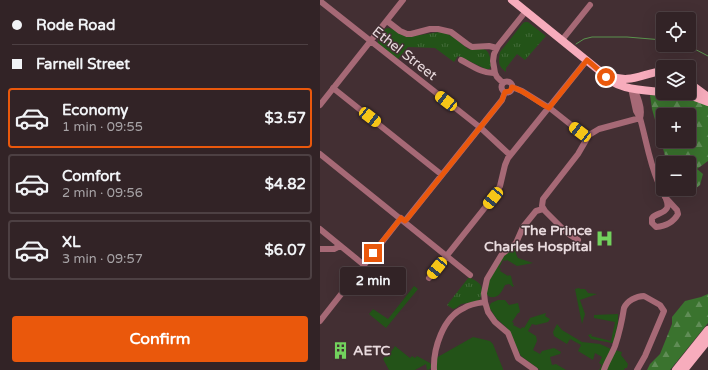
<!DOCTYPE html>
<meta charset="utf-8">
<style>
body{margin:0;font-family:"Varela Round",sans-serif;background:#3a2b2e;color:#f1f3f6;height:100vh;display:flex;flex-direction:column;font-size:15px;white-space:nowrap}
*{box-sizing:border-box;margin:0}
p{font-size:13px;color:#a8a4a7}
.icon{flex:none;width:22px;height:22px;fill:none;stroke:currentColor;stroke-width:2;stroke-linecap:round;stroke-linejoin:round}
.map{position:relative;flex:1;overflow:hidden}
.panel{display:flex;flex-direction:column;background:#322326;width:320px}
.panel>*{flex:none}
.top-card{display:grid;align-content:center;height:88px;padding:0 12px;background:#322326}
.buttons{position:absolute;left:336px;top:12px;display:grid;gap:8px}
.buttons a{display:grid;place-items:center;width:40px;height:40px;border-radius:4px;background:#322326;box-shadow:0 4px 16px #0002,0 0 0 1px #4d4043;font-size:20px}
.end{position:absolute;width:18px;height:18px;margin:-9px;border:5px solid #ea580c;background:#fff;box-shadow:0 0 0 2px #fff}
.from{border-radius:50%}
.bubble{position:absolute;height:28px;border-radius:4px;background:#322326;box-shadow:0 4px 16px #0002,0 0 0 1px #4d4043;font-size:13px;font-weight:800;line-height:28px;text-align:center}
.car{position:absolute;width:12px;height:24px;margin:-12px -6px;border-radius:5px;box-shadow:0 0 3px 1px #0007;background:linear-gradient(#f5c518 24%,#345 0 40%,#f5c518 0 76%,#345 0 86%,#f5c518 0)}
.top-card b{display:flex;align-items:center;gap:14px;height:38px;font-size:15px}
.top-card b+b{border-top:1px solid #4d4043}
.top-card i{width:10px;height:10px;background:#f1f3f6}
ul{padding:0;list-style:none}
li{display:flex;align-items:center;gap:12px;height:60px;margin:0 8px 6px;padding:0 4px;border:2px solid #4d4043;border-radius:4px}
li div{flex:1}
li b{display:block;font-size:15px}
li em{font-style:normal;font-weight:800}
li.active{border-color:#ea580c}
li>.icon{width:36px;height:36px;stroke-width:1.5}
.cta{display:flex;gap:8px;margin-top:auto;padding:8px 12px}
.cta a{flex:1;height:46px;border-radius:4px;background:#ea580c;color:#fff;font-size:16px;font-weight:800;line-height:46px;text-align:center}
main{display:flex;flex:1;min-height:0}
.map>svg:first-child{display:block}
.green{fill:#235318}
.forest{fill:url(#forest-firs);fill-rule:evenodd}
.park{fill:url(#park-tufts)}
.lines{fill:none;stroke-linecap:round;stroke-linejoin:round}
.stream{stroke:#5a944e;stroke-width:1}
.minor{stroke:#a66976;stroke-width:6}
.major{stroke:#f7acbc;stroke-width:8}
.route{stroke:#ea580c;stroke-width:5}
.labels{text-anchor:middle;stroke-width:3;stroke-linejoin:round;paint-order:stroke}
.street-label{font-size:14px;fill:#e8dadd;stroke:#432f33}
.poi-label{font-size:14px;font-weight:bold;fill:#e8dadd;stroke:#432f33;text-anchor:end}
</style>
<main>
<section class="panel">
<div class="top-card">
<b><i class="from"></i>Rode Road</b>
<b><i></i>Farnell Street</b>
</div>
<ul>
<li class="active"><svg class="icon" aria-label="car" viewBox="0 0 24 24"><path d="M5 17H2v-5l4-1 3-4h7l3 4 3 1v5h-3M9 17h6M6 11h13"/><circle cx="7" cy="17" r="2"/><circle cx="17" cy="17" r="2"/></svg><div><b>Economy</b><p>1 min · 09:55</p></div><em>$3.57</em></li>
<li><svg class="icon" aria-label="car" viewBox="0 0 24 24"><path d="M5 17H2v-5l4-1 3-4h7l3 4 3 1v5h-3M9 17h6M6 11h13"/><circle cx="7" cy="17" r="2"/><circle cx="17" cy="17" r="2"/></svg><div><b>Comfort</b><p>2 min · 09:56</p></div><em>$4.82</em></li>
<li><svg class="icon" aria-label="car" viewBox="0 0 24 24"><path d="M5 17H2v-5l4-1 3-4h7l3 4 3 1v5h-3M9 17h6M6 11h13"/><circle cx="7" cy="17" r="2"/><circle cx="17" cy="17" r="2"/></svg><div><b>XL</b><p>3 min · 09:57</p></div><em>$6.07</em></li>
</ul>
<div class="cta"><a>Confirm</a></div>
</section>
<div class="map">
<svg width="388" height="370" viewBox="0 0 388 370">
<defs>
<pattern id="forest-firs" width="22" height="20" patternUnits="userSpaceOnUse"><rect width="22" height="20" fill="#3a732e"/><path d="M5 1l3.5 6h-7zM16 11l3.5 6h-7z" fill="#608d56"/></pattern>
<pattern id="park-tufts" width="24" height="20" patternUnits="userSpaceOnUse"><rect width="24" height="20" fill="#235318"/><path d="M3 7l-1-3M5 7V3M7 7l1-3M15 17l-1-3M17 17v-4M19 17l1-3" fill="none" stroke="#436b39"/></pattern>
</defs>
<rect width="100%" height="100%" fill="#432f33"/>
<!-- green -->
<path class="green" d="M196,246V254L198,258L213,263L197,266L187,260L185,261L183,260L179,268L181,269L180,271L188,276L189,275L191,276L193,285H194L193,287L189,284L185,285C181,293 179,298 170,297L166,294L169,278L183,255Z
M94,286L98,289L66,328L49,314L53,309L68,319Z
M259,288L260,289H265L268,293L277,294L260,300L265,314L262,324L255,289Z
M178,300H185L189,305L198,303L200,311L199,313H198L192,322L194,323L193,325L201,329L202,327L204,328L210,318L226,313L225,316L230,319L228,322L216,325L212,324L208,331L216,336L217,341L213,350L220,354L222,351L234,348L241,352L240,354L230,357L232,365L236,364L246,370H220L201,356L187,328L176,318L169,307L171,303Z
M298,314V322L294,341L292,343L271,339L268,335L272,334L271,336L291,341L295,322L274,318V315Z
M237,324L242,330L262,342L280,344L291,349L282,370H279L282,365L279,363L282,357L275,353L273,360L258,351L261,345L250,339L247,344L234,336L233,332Z
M153,337L170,341L173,344L183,369V370H116V358Z
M75,346L90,358L92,356L95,358L97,356L110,363L112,366L110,369L107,370L106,364L95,370H69L63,359L67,354L69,355Z
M295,350L302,352L301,355L308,364L307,368H305L304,370H287L289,364Z"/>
<!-- forest -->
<path class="forest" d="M330,95L382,102L388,106V161L377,169L383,174L380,185L365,197L359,193L357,189H369V163H347L332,109ZM343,115H369V141H343Z
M388,294V323L350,370H327L330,364L340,354L352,324V317L365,301L381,297Z"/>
<!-- park -->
<path class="park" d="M205,22H208L226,36L205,60L197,54L186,68V72C178,66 178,62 180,52L203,23Z
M68,28C75,29 81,35 88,37L119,32C131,33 139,42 148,49C154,50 163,47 167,51C170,54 173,67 169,69C168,69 167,69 166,69L138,56L134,62L115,48L88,47L78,59L58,44V38L65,29Z
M149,277C155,281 162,282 162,291C161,295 161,297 159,301L141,304L136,308L133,309L127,305Z"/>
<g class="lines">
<!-- stream -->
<path class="stream" d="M256,44L264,39L272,37H307L343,40
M367,45L388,56"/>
<!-- minor -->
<path class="minor" d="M0,1L162,129L190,155
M67,21L80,31L87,34H91L110,29H118L131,32L147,44L152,47L169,46L177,48
M242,40L270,5
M141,60C151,65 163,74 175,73
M181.5 87a5.5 5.5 0 1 1 11 0a5.5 5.5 0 1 1-11 0Z
M183,83L177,77L175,73L173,61L174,54L178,46L206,11
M192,87L202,91L231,109L260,132
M13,88L122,175
M311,88L316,111L320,118
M314,89C318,97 323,109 320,118C326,139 329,161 338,182C340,188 350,201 347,208C344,214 336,213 332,218V223L336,227C346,226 353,223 358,214L357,210L345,197
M0,105L83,0
M0,154L150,275
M85,221L182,100L185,92
M0,229L44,265
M258,240L247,233L225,211L222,206L223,199L258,154L269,135L279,129L320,118
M0,249H14L20,246
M109,278L175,195L180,186L185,165L188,158L267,60
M0,321L81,218
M114,370C113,349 123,317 144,308C150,304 158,303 165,302
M215,370L198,358L188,333L175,322L168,312L165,302L164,293L167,279L182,254L196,243L203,227L216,211L223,209
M284,370C287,361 292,354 295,346C299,334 302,321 304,308C307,301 316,296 324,296L340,305L344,311L325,356L317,370"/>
<!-- major -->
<path class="major" d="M192,0L281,72C295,90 321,90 343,92
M289,75C309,85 323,73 343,71
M369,83L388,97
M348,93L372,96L388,102
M356,370L388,330
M364,370L388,340"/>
</g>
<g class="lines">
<!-- route -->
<path class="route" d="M53,253L81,218L85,221L87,219L182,100L185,92L190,91L192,87C206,91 216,102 229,108L267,60L281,72L286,77"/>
</g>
<!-- icons -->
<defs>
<symbol id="hospital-bare" viewBox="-9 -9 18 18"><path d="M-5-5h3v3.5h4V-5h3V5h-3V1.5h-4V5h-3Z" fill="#72d25d" stroke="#432f33" stroke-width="2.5" paint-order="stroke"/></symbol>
<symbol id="building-bare" viewBox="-9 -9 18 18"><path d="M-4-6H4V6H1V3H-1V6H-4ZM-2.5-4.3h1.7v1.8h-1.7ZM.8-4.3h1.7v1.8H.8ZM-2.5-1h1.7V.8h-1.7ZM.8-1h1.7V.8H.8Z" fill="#72d25d" stroke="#432f33" stroke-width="2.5" paint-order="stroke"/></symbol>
</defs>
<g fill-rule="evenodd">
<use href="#hospital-bare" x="272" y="226" width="25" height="25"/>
<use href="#building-bare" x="8" y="338" width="25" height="25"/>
</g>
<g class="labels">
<!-- street labels -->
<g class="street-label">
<text transform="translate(85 53) rotate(38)" y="5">Ethel Street</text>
</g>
<!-- poi labels -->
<g class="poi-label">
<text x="272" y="235">The Prince<tspan x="272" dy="16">Charles Hospital</tspan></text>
<text x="33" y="355" text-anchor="start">AETC</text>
</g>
</g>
</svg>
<div class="buttons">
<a><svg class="icon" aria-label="locate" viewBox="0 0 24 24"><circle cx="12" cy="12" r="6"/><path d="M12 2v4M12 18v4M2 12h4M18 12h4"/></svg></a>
<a><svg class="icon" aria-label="layers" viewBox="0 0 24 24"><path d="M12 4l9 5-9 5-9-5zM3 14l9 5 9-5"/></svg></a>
<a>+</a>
<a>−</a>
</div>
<i class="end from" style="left:286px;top:77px"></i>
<i class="end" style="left:53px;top:253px"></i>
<div class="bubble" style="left:20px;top:267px;width:66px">2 min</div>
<i class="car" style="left:126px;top:101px;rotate:308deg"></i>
<i class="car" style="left:50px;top:117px;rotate:128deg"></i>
<i class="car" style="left:260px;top:132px;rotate:308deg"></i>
<i class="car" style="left:173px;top:198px;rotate:219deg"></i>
<i class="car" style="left:117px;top:268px;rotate:219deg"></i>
</div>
</main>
